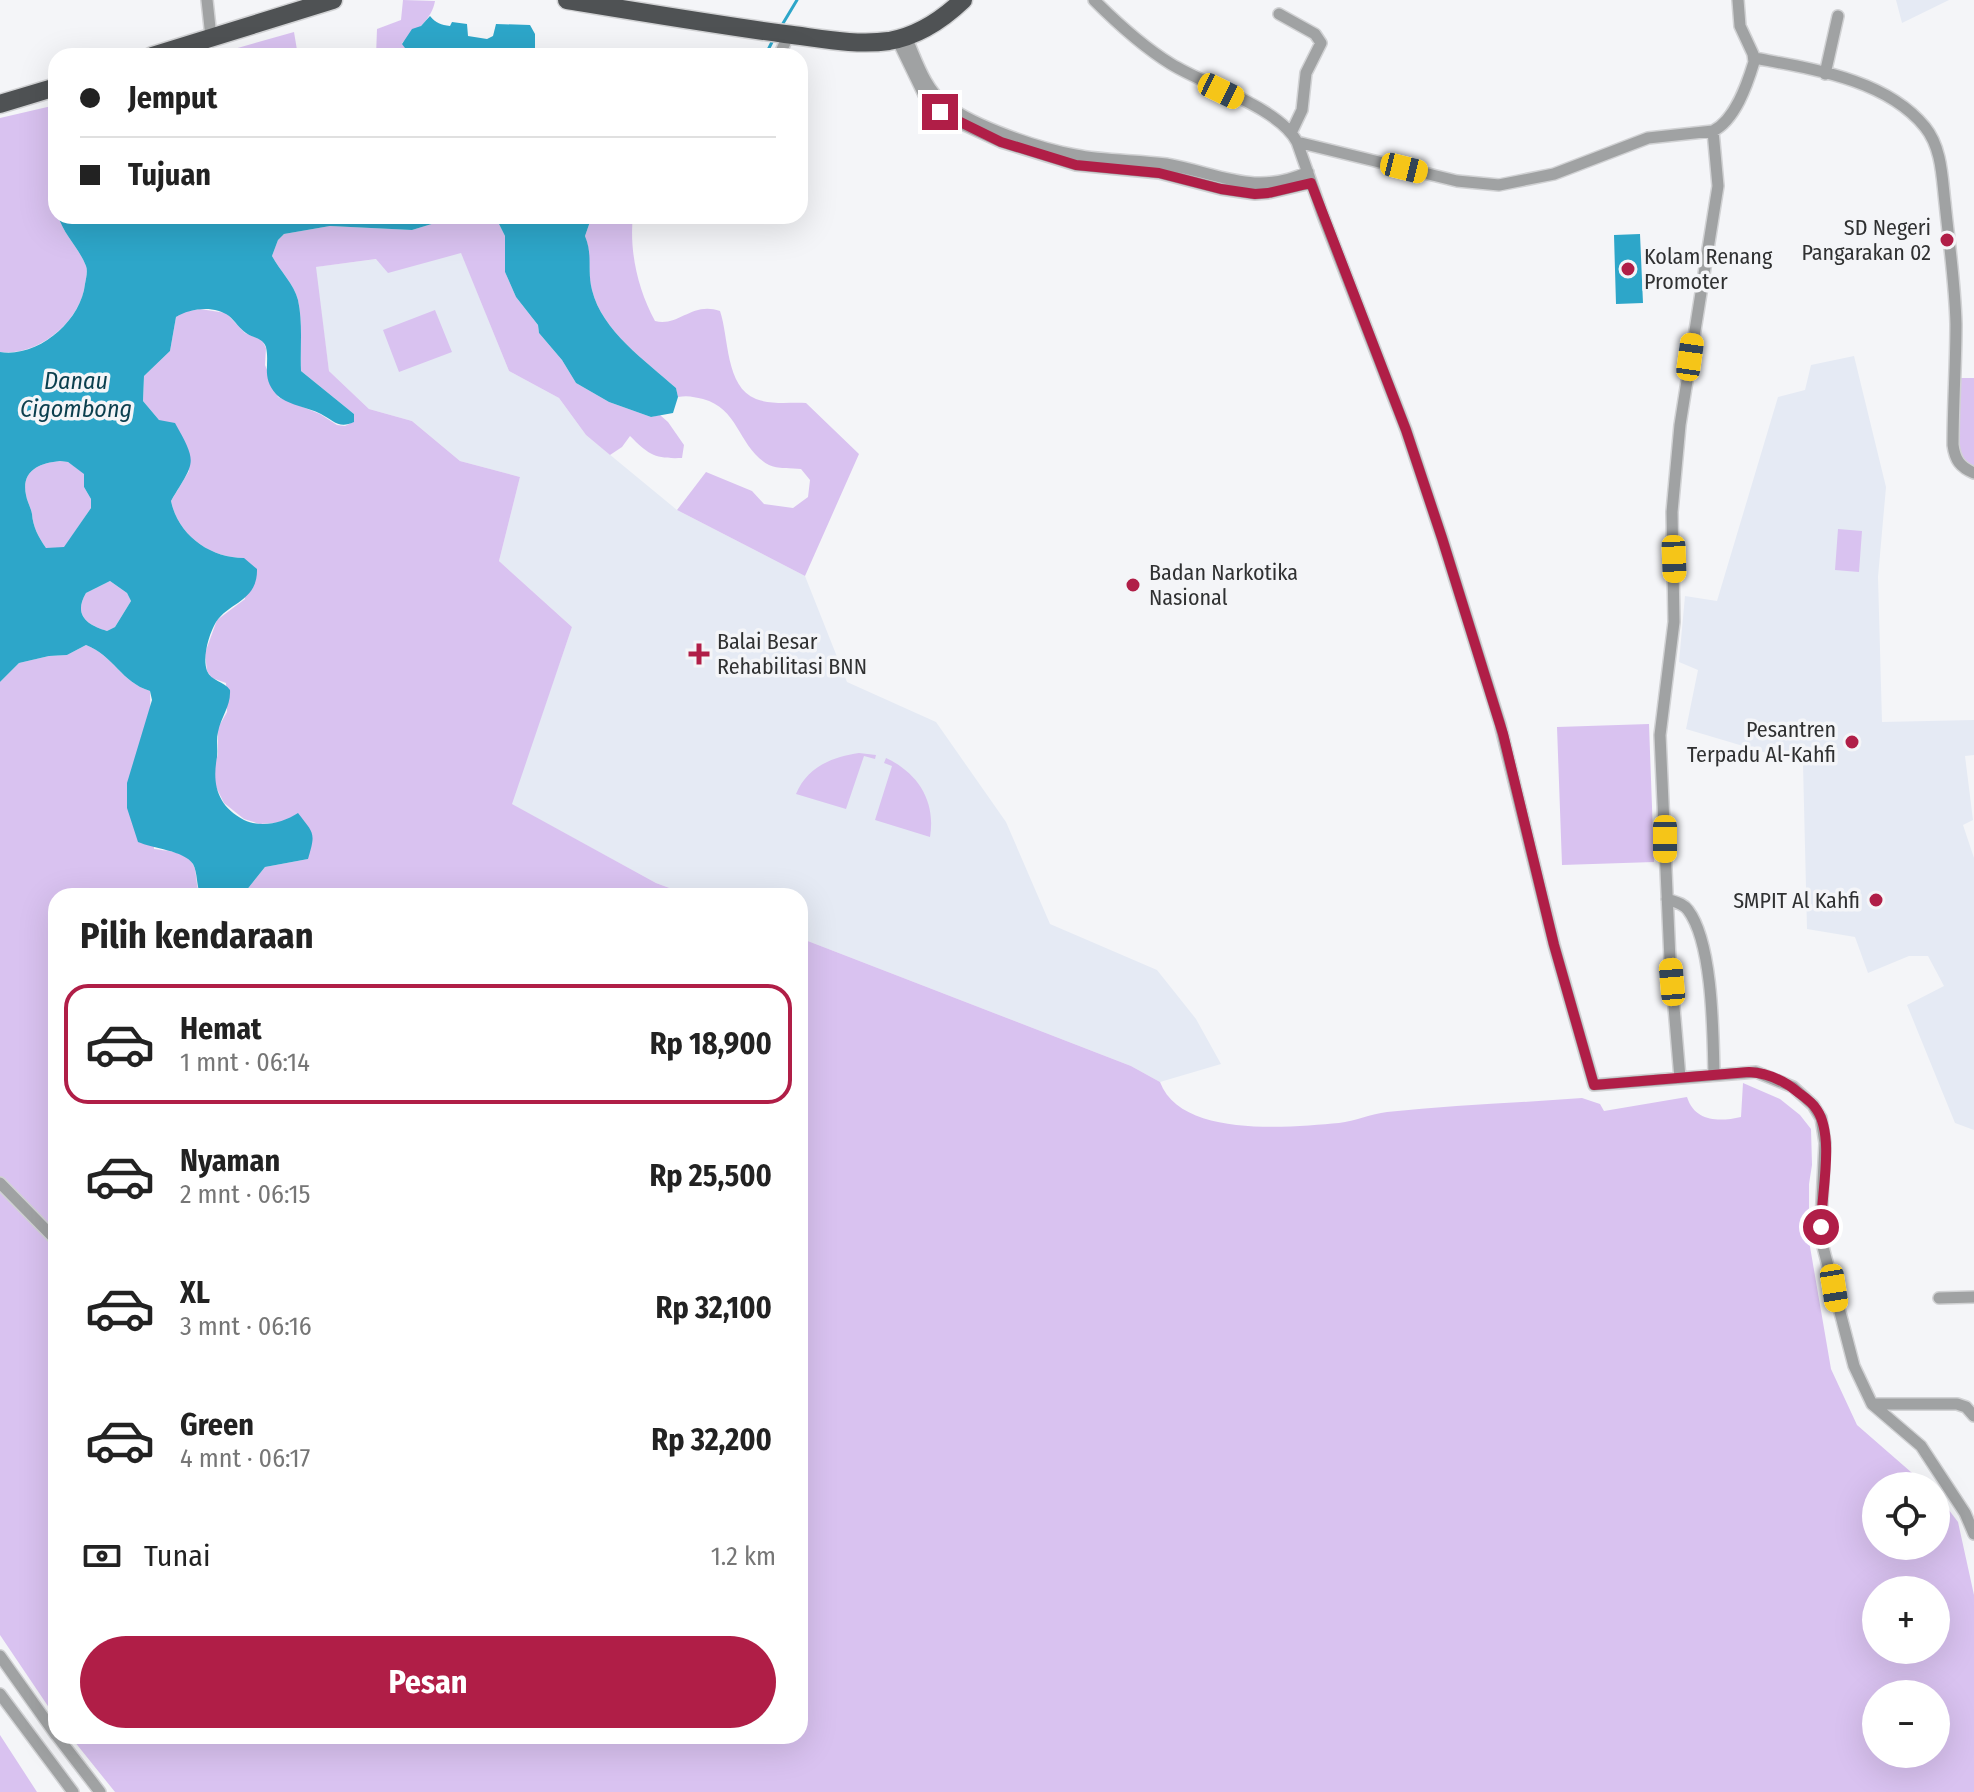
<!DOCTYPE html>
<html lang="id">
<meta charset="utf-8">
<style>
body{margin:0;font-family:"Fira Sans Condensed",sans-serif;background:#f6f6f6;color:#222;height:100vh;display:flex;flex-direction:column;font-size:30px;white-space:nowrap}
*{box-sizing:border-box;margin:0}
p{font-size:26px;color:#767676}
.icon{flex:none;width:44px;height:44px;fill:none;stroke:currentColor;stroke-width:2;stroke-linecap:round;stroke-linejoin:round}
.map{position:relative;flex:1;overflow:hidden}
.side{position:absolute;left:48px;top:888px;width:760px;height:856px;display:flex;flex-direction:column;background:#fff;border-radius:24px;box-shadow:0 8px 32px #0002}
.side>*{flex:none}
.top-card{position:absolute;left:48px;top:48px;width:760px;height:176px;border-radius:24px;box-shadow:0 8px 32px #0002;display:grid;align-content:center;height:176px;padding:0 32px;background:#fff}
.buttons{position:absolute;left:1862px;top:1472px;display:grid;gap:16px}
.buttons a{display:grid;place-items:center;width:88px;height:88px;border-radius:50%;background:#fff;box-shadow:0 8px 32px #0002;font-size:40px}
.end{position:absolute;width:36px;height:36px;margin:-18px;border:10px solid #b01e47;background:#fff;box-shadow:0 0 0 4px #fff}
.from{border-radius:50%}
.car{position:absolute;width:24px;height:48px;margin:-24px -12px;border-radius:10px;box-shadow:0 0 6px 2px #0007;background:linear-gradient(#f5c518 24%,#345 0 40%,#f5c518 0 76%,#345 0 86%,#f5c518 0)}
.top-card b{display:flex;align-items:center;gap:28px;height:76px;font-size:30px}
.top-card b+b{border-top:2px solid #e0e0e0}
.top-card i{width:20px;height:20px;background:#222}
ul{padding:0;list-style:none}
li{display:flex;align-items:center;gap:24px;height:120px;margin:0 16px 12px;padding:0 16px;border:4px solid transparent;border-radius:24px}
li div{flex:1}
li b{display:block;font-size:30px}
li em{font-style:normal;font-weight:700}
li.selected{border-color:#b01e47}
li>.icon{width:72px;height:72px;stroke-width:1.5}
h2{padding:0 32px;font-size:36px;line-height:96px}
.pay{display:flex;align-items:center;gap:20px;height:88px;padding:0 32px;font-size:30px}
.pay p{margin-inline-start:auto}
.primary-button{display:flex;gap:16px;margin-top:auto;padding:16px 32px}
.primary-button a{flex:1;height:92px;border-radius:48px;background:#b01e47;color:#fff;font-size:32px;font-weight:700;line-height:92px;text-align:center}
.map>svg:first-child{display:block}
.built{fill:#e5eaf4}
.green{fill:#d9c2f0;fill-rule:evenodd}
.water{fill:#2da6c9;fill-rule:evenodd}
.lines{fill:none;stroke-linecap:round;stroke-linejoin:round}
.stream{stroke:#2da6c9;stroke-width:3}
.minor-casing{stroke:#d1d2d4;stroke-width:14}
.trunk-casing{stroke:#d1d2d4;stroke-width:21}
.minor{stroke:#a0a2a3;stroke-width:11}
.trunk{stroke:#4f5254;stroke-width:18}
.route{stroke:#b01e47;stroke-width:10}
.poi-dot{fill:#b01e47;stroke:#f4f5f8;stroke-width:3}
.labels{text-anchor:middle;stroke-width:7;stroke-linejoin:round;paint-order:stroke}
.poi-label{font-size:22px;fill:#303132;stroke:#f4f5f8;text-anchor:end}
.water-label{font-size:24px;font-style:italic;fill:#0b3f4e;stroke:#f4f5f8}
</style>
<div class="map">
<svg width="1974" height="1792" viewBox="0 0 1974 1792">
<rect width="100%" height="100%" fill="#f4f5f8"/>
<!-- built -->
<path class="built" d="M1896,0H1949L1902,23Z
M461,252L509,371L559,398L586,435L677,510L805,576L847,682L936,722L1006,822L1050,924L1157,970L1196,1019L1221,1064L1160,1082L1131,1066L800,938V896H691L656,883L511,804L572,627L499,561L520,477L460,461L412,421L369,409L329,371L315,267L377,259L388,272Z
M1854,356L1886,487L1878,577L1882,722L1974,720V755L1965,756L1973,820L1963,825L1974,858V1130L1955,1123L1907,1005L1944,986L1928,956H1909L1868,973L1855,937L1807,929L1803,764L1686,729L1698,670L1679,662L1685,596L1717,601L1778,397L1805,390L1811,365Z"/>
<!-- green -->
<path class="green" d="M403,0L435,1C432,19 416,31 402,43L411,56H376L377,29L401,20Z
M294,32L298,56H210L220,53Z
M56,105V216H58C64,235 79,248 86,266C88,271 86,278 85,284C81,321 38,357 0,352V118Z
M458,216H495L505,236V272L516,297L538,325L539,333L562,360L576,383L609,402L651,417L660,415L668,422L684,445L682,458C655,459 649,455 630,436L622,447L610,455L586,435L559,398L509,371L461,253L388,273L376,259L316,267L329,371L369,409L412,421L460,461L520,477L499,561L572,627L512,804L656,883L691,896H242L265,867L308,859L301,818L297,814L285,822L260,824L244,819L224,803L216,787L213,771L218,754V728L227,712L226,683L212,678L207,671L205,653L217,620L245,599L244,558C210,558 178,535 171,501L189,471L159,420L143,401L144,376L170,351L176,317L183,312L200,309L226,313L245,333L262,340L266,348L265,365L278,397L320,414L337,425L345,426L353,422L354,414L301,371C300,348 303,322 298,300C294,284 280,271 272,256L278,240L284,234L330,226L412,230Z
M592,216H633C629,251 638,290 655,321C679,327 692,301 720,311C729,337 725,387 756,399C771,405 790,402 806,403L859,454L805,576L677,510L706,472L752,491L764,504L793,508L808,497L810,480L801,469C792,468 777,469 769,465C738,448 740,409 703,399C694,397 688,395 678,397L676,388C646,361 602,331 592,290C587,271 592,254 585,236Z
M435,310L452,352L399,372L383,330Z
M1960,378H1974V473C1948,453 1958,407 1960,378Z
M60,461L68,462L85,474L84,487L91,499V508L64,548H46C38,536 33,527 32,514C31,508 27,501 26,495C21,471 39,463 60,461Z
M1838,529L1862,531L1859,572L1835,570Z
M110,581L127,593L131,601L115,627L107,631C87,625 73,615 86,593Z
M86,645C114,656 121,682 150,691L154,849C169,851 190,852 195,869C197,879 196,887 201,896H56V1718L0,1635V682L19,663L49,656L67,655Z
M1649,724L1654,862L1562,865L1557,727Z
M859,753L876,755L875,759L864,756L846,809L796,794C807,767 832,757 859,753Z
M886,758C918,773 936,801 930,837L875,820L892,766L884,763Z
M800,938L1131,1066L1160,1082C1181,1139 1292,1127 1339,1123C1355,1121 1371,1114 1387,1112C1452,1105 1517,1103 1582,1098L1600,1104L1604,1111L1687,1097C1695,1122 1719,1122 1741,1117L1743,1083L1780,1099L1800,1115L1811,1129L1812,1165L1809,1184V1241L1831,1369L1857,1425L1927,1486H1876V1546H1936V1493L1958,1522L1974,1595V1792H115L70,1736H800ZM1876,1590H1936V1650H1876ZM1876,1694H1936V1754H1876Z
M0,1735L37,1792H0Z"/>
<!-- water -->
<path class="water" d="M430,16C436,23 441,25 450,26L452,22L467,24L468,36L487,39L493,36L496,24L530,25L535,34V56H411L402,44L412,29L421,26Z
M58,216H458L412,230L330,226L284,234L278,240L272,256C280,271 294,284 298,300C303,322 300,348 301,371L354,414V422C339,429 334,421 321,414C308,407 286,405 276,394C261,377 270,365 266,347C263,338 253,338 246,333C240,329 235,321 229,316C215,305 190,308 176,317L170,351L144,376L143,401L159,420L175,423C198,464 195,461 171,501C178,535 210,558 244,558L257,569C258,601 229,602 216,622C209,634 202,657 207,671C211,681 224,681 230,690C231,706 221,717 218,732C216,740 218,748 217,757C212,784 217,806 244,820C261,828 283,823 298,813C314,834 316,832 308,859L265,867L242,896H201C196,886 198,873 193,864C185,851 152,848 138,842L127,808V783L152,700L150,691C121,682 114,656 86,645L67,655L49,656L19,663L0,682V352C38,358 81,321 85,284C86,278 88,271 86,266C79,248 64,235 58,216ZM60,461L68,462L84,474V487L91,499V508L64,547L46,548C38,536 33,527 32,514C31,508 27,501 26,495C21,471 39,463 60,461ZM110,581L127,593L131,601L115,627L107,631C87,625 73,615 86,593Z
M495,216H592L585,236C593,255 587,270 592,290C602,331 646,361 676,388L678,397L673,413L651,417L609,402L576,383L562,360L539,333L538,325L516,297L505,272V236Z
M1640,234L1643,303L1616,304L1614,235Z"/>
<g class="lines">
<!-- stream -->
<path class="stream" d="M782,25L797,0
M765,56L774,38"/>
<defs>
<path id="minor" d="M207,0L211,37
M1094,0C1118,24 1142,46 1171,64C1205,85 1280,108 1297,142L1457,181L1499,185L1554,174L1648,138L1713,131C1735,120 1747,85 1754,62L1753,54L1740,26L1738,0
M1279,14L1315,34L1321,43L1306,73L1302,110L1292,131
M906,37C916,59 925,90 946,105C976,127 1038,148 1075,155C1105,161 1136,160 1166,164C1218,173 1255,197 1308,172
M897,39L927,101L949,118L1001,142L1076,165L1159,173L1221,189L1255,194L1268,193L1311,183
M779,56L789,34
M1754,58C1812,69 1886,79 1925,127C1942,148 1942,178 1945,203C1949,243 1955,283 1956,324C1956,364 1953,405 1953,445C1955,460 1960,467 1974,473
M1825,74L1838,16
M1297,142L1322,213L1406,430L1442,538L1500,724L1554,945L1594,1085L1756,1072L1793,1087L1813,1105L1821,1118L1825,1143L1821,1221L1822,1243L1854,1366L1872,1404L1921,1446L1965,1513L1974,1534
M1667,899C1675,902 1683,903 1688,910C1713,943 1713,1033 1714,1075
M1680,1078L1670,960L1660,735L1674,622L1672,512L1680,425L1718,186L1713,131
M0,1183L56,1240
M1939,1298L1974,1297
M1872,1404H1957L1966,1407L1974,1416
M0,1656L56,1735
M0,1694L73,1792
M57,1736L100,1792"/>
<path id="trunk" d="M567,0C640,12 712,24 785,34C819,38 855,46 889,41C918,36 942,20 963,0
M152,56L333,0
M0,104L56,87"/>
</defs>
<!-- minor casing -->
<use href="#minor" class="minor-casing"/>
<!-- trunk casing -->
<use href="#trunk" class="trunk-casing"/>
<!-- minor -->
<use href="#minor" class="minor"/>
<!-- trunk -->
<use href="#trunk" class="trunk"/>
</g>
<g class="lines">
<!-- route -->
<path class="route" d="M940,112L1001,142L1076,165L1159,173L1221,189L1255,194L1268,193L1311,183L1406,430L1442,538L1503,734L1554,945L1594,1085L1749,1072C1767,1073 1785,1081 1799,1093C1806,1098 1813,1103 1817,1110C1835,1137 1821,1195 1821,1227"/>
</g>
<!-- markers -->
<g class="poi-dot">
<circle cx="1947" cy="240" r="8"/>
<circle cx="1628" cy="269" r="8"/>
<circle cx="1133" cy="585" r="8"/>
<path d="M695 642h8v8h8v8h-8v8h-8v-8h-8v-8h8z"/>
<circle cx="1852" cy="742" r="8"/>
<circle cx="1876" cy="900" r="8"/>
</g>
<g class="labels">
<!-- poi labels -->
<g class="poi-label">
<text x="1931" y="235">SD Negeri<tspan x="1931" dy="25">Pangarakan 02</tspan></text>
<text x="1644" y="264" text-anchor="start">Kolam Renang<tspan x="1644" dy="25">Promoter</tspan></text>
<text x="1149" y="580" text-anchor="start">Badan Narkotika<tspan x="1149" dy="25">Nasional</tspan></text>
<text x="717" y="649" text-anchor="start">Balai Besar<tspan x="717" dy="25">Rehabilitasi BNN</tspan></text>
<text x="1836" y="737">Pesantren<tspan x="1836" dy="25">Terpadu Al-Kahfi</tspan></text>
<text x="1860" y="908">SMPIT Al Kahfi</text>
</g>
<!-- water labels -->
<g class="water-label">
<text x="76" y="389">Danau<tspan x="76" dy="28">Cigombong</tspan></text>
</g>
</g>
</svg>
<div class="buttons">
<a><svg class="icon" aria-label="locate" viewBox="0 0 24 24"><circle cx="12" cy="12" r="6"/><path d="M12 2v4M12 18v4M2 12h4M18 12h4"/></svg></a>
<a>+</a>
<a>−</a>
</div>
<i class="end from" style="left:1821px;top:1227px"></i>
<i class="end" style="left:940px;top:112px"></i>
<i class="car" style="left:1221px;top:91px;rotate:116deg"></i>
<i class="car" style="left:1404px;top:168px;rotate:104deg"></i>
<i class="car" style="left:1690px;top:357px;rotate:8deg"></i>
<i class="car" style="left:1674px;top:559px;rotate:178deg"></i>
<i class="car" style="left:1665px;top:839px;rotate:180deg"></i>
<i class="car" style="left:1672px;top:982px;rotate:355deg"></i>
<i class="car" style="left:1834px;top:1288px;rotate:171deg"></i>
<div class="top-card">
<b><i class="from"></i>Jemput</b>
<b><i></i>Tujuan</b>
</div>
<section class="side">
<h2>Pilih kendaraan</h2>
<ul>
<li class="selected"><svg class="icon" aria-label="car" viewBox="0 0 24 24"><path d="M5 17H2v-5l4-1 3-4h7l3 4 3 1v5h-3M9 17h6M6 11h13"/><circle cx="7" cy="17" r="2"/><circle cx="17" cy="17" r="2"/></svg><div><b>Hemat</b><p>1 mnt · 06:14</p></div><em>Rp 18,900</em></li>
<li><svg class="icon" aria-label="car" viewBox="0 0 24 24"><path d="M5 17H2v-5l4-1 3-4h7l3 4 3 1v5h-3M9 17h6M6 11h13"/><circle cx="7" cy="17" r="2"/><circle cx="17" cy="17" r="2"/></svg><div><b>Nyaman</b><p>2 mnt · 06:15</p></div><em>Rp 25,500</em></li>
<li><svg class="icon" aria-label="car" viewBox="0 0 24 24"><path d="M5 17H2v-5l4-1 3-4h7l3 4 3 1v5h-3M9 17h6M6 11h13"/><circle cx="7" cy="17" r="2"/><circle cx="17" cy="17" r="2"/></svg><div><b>XL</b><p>3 mnt · 06:16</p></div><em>Rp 32,100</em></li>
<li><svg class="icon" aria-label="car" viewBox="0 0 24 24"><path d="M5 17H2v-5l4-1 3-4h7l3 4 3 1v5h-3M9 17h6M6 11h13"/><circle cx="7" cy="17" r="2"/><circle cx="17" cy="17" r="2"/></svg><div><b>Green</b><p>4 mnt · 06:17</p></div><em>Rp 32,200</em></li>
</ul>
<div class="pay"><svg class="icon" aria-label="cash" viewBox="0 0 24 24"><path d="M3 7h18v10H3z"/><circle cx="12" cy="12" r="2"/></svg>Tunai<p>1.2 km</p></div>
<div class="primary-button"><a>Pesan</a></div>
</section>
</div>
